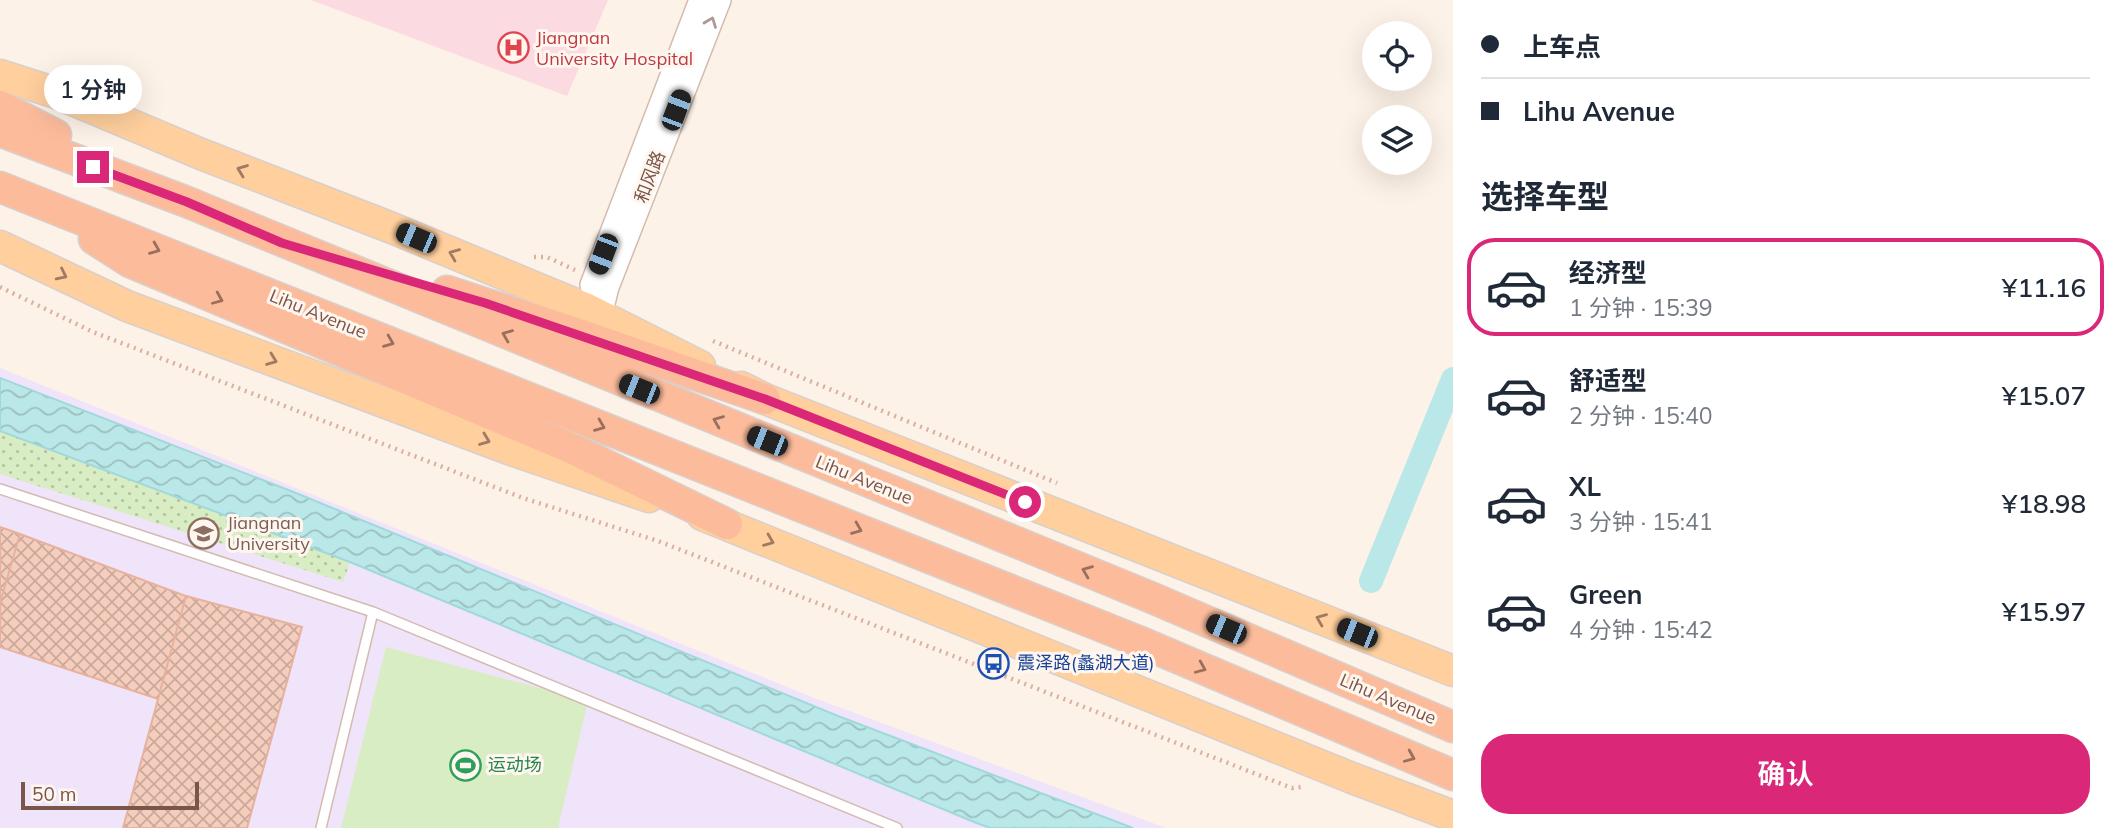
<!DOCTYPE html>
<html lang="zh">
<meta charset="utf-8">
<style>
body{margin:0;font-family:Mulish,"Noto Sans SC",sans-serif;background:#f6f6f7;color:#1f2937;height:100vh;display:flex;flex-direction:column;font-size:26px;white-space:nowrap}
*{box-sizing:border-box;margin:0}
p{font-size:23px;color:#747a83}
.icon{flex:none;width:38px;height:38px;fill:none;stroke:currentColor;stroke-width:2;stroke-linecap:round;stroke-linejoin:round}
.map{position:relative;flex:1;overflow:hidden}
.sheet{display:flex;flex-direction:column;background:#fff;width:665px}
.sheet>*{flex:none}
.top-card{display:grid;align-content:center;height:154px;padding:0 28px;background:#fff}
.tools{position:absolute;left:1362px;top:21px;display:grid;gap:14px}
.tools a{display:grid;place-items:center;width:70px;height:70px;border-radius:50%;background:#fff;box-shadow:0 7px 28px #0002;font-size:35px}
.scale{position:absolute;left:21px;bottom:18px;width:178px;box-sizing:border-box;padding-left:7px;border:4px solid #79554a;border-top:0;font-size:19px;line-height:24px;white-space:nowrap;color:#79554a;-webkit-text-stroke:5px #fff7ef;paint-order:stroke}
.end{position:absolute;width:32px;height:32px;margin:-16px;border:9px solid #db2777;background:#fff;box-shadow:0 0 0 4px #fff}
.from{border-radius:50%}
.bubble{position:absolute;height:49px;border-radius:24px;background:#fff;box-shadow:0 7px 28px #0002;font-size:23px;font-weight:600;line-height:49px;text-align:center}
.car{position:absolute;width:21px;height:42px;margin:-21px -10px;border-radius:9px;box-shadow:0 0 5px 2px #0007;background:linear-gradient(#222 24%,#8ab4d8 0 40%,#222 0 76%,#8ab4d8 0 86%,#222 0)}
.top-card b{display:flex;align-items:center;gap:24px;height:66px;font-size:26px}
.top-card b+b{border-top:2px solid #e0e1e3}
.top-card i{width:18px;height:18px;background:#1f2937}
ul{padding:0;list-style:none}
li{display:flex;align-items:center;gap:21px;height:98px;margin:0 14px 10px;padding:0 14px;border:4px solid transparent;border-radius:28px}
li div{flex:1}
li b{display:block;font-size:26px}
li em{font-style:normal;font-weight:600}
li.selected{border-color:#db2777}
li>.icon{width:63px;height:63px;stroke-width:1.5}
h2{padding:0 28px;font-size:32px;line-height:84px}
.action{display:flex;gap:14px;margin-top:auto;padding:14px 28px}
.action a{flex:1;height:80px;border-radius:28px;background:#db2777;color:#fff;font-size:28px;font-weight:600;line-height:80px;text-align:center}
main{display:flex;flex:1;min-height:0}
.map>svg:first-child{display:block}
.education{fill:#efe4fa}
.medical{fill:#fcdae2}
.grass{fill:url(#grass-dots)}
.green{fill:#d9edc4}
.water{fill:url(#water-waves);stroke:#a0d9db;stroke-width:2}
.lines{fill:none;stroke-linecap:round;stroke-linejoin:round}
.canal{stroke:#bae8e9;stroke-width:24}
.building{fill:url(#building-cross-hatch);stroke:#e8b19d;stroke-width:2}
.service-casing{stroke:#d3bbaf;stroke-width:12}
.tertiary-casing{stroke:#d3bbaf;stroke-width:26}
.primary-casing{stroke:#d9cfcc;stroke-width:33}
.trunk-casing{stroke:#d9cfcc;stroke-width:33}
.path{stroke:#dab0a0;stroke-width:4.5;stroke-dasharray:2 5;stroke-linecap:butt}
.service{stroke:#fff;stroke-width:9}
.tertiary{stroke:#fff;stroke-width:23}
.primary{stroke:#ffcf9d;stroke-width:30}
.trunk{stroke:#fcbc9c;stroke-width:30}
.oneway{stroke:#af9992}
.oneway2{stroke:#a17a63}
.oneway3{stroke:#9a6f5e}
.route{stroke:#db2777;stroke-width:9}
.labels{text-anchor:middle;stroke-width:6;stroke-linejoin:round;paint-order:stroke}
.health-label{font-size:18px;fill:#be3a42;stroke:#fff7ef;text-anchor:start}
.street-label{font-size:18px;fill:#79554a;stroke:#fff7ef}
.education-label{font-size:18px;fill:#785e54;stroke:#fff7ef;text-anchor:start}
.transit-label{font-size:18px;fill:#164399;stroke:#fff7ef;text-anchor:start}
.leisure-label{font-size:18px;fill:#27864d;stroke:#fff7ef;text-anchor:start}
</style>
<main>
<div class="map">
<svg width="1453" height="828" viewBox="0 0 1453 828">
<defs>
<pattern id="grass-dots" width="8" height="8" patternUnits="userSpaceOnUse" patternTransform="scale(1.75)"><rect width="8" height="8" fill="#d9edc4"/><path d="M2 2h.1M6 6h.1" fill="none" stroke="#b5c3a1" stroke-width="1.8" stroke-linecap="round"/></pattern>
<pattern id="water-waves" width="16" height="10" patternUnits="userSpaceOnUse" patternTransform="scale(1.75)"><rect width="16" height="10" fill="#bae8e9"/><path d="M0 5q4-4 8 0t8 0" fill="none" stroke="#9cbfbf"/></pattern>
<pattern id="building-cross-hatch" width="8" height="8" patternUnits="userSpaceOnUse" patternTransform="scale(1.75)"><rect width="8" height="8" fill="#f4cdbd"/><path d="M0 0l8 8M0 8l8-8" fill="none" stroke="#caa99c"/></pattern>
</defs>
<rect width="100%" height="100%" fill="#fdf2e7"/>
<!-- education -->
<path class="education" d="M0,368L817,699L1166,828H0Z"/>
<!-- medical -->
<path class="medical" d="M311,0H608L567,96Z"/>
<!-- grass -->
<path class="grass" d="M0,431L350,562L343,582L0,474Z"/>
<!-- green -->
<path class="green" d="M386,647L588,701L558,828H341Z"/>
<!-- water -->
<path class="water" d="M0,378L296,493L838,716L1133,828H990L974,822L350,562L0,431Z"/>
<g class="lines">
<!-- canal -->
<path class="canal" d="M1371,581L1453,379"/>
</g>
<!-- building -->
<path class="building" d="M0,527L20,534L0,603Z
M20,534L186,596L158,699L0,647V603Z
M186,596L302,627L247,828H123Z"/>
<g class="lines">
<defs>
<path id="service" d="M0,489L373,612L321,828
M373,612L897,828"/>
<path id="tertiary" d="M592,285L701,0
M600,315L607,287L719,0"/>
<path id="primary" d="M0,75L56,93L201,154L392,228L585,308L700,366
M0,246L127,306L514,451L649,497
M741,387L765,399L1453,671
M702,515L1352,778L1453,816"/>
<path id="trunk" d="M0,106L56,135
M0,131L187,202L1150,597L1453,727
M0,187L1138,641L1453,775
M94,239L130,262L573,449L727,524
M447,291L579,334L765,399"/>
</defs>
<!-- service casing -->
<use href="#service" class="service-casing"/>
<!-- tertiary casing -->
<use href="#tertiary" class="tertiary-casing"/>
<!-- primary casing -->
<use href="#primary" class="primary-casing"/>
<!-- trunk casing -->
<use href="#trunk" class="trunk-casing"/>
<!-- path -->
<path class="path" d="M534,257H547L575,270
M0,287L93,332L523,498L658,541L1292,788L1301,787
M713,341L1057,483"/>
<!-- service -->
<use href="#service" class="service"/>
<!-- tertiary -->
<use href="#tertiary" class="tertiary"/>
<!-- primary -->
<use href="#primary" class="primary"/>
<!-- trunk -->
<use href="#trunk" class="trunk"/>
</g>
<!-- one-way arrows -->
<defs><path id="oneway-chevron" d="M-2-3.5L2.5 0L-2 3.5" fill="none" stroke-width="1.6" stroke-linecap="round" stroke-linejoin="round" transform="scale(1.75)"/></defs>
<use class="oneway" href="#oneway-chevron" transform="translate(711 22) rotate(-69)"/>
<g class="oneway2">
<use href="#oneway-chevron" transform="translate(242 170) rotate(-159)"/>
<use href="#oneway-chevron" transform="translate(454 254) rotate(-158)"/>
<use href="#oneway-chevron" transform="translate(62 275) rotate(26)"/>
<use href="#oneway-chevron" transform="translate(272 360) rotate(21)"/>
<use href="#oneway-chevron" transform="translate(485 440) rotate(21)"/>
<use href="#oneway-chevron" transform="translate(769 541) rotate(22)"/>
<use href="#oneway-chevron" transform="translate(1321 619) rotate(-158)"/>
</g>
<g class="oneway3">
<use href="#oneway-chevron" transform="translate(155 249) rotate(22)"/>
<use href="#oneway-chevron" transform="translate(218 299) rotate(23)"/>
<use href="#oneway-chevron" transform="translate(507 335) rotate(-158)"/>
<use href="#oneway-chevron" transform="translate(389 342) rotate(22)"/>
<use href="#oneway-chevron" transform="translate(718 421) rotate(-158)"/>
<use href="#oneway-chevron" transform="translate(600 426) rotate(22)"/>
<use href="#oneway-chevron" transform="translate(857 529) rotate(22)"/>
<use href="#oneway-chevron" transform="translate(1087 571) rotate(-158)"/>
<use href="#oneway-chevron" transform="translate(1201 668) rotate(23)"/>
<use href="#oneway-chevron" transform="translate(1410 757) rotate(23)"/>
</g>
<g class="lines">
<!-- route -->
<path class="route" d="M93,167L187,202L282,243L485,303L765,399L1025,502"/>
</g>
<!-- icons -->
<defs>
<symbol id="hospital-ring" viewBox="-11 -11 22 22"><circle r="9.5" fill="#fff7ef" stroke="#e0444e" stroke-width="1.5"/><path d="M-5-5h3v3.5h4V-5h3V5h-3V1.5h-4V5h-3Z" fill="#e0444e"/></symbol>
<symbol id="university-ring" viewBox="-11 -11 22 22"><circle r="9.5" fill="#fff7ef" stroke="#8d6e63" stroke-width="1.5"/><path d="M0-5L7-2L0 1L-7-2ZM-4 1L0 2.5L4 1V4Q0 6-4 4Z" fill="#8d6e63"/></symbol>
<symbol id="bus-ring" viewBox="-11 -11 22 22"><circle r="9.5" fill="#fff7ef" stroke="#1a4fb4" stroke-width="1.5"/><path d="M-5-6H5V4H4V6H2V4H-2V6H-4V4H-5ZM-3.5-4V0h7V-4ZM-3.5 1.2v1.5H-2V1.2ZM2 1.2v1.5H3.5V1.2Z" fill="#1a4fb4"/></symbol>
<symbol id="stadium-ring" viewBox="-11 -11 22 22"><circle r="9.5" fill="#fff7ef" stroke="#2e9e5b" stroke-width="1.5"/><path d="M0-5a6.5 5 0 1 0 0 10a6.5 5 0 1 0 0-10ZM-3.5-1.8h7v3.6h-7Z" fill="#2e9e5b"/></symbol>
</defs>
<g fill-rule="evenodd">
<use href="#hospital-ring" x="496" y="30" width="35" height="35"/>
<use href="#university-ring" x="186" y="516" width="35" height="35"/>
<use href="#bus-ring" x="976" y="646" width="35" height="35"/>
<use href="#stadium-ring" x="448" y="748" width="35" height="35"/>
</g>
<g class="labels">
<!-- health labels -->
<g class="health-label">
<text x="536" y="44">Jiangnan<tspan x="536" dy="21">University Hospital</tspan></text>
</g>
<!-- street labels -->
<g class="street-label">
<text transform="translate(650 177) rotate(-69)" y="6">和风路</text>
<text transform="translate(318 314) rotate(22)" y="6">Lihu Avenue</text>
<text transform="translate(864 480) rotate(22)" y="6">Lihu Avenue</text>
<text transform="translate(1388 699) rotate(23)" y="6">Lihu Avenue</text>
</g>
<!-- education labels -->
<g class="education-label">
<text x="227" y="529">Jiangnan<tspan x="227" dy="21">University</tspan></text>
</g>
<!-- transit labels -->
<g class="transit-label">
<text x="1017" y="669">震泽路(蠡湖大道)</text>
</g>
<!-- leisure labels -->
<g class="leisure-label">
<text x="488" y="771">运动场</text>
</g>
</g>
</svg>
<div class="tools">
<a><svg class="icon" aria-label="locate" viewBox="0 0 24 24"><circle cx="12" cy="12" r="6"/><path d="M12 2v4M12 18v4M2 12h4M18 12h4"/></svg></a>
<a><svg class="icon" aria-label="layers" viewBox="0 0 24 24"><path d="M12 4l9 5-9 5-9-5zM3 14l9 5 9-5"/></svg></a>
</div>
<div class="scale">50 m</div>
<i class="end from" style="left:1025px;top:502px"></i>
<i class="end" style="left:93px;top:167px"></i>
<div class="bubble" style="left:44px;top:65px;width:98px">1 分钟</div>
<i class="car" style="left:676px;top:110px;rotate:21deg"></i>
<i class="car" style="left:416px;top:238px;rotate:293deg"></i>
<i class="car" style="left:603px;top:254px;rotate:201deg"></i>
<i class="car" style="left:639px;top:389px;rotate:292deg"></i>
<i class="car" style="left:767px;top:441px;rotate:292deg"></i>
<i class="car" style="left:1226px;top:629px;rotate:293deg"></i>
<i class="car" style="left:1357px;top:633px;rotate:292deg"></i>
</div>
<section class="sheet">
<div class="top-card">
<b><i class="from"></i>上车点</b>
<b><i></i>Lihu Avenue</b>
</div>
<h2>选择车型</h2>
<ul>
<li class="selected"><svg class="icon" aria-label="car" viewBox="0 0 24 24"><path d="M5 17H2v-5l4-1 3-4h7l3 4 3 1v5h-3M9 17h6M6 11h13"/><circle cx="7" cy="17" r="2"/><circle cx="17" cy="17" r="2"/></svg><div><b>经济型</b><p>1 分钟 · 15:39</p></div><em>¥11.16</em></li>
<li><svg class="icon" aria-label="car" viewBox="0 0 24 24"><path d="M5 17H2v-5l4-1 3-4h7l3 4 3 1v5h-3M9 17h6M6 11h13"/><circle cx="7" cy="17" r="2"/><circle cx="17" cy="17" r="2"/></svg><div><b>舒适型</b><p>2 分钟 · 15:40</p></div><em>¥15.07</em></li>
<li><svg class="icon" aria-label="car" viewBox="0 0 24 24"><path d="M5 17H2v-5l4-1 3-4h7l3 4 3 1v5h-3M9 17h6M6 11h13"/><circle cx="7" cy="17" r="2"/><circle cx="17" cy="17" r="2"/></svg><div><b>XL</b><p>3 分钟 · 15:41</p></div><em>¥18.98</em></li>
<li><svg class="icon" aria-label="car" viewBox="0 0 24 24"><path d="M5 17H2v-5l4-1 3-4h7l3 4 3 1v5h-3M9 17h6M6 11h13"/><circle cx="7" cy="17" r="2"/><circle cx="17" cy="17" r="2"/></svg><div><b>Green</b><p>4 分钟 · 15:42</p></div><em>¥15.97</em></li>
</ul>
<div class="action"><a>确认</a></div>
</section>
</main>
